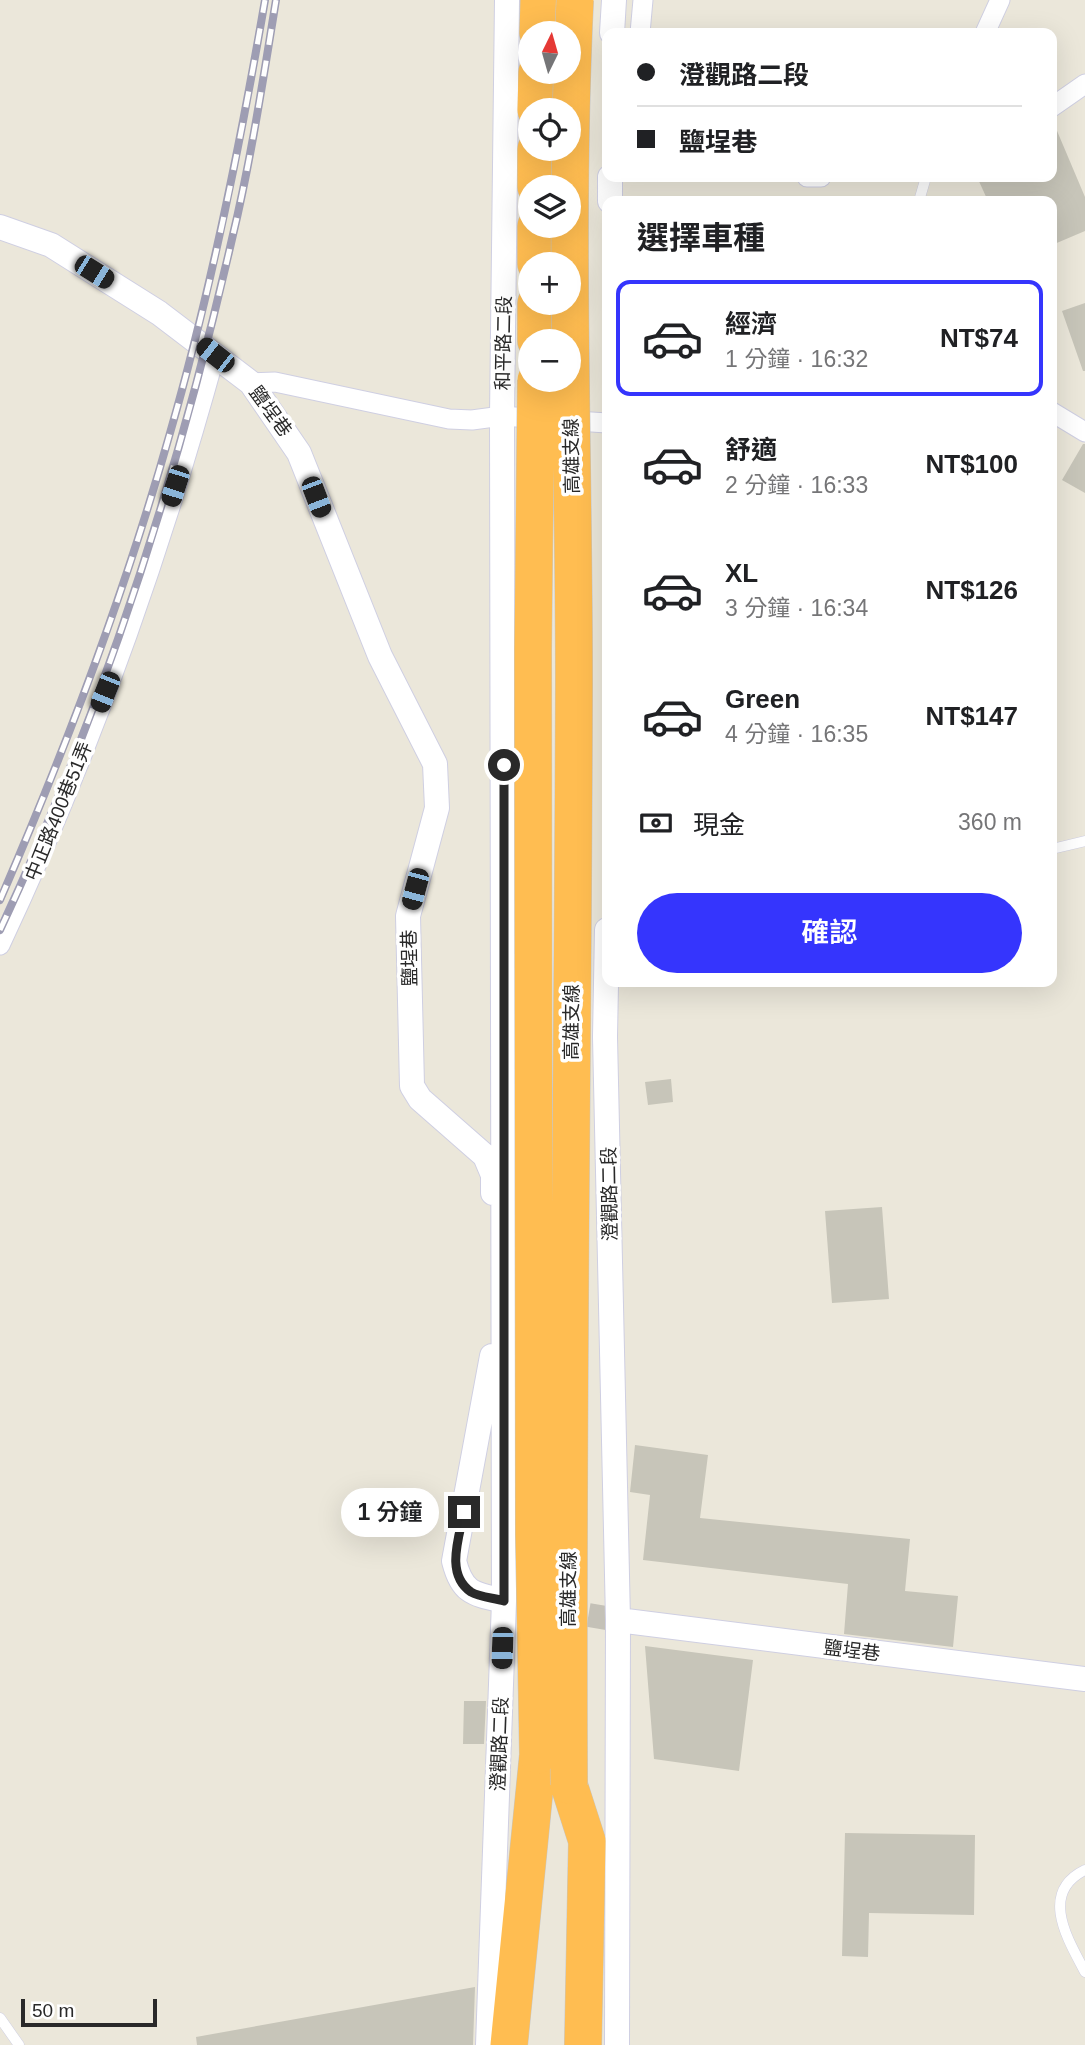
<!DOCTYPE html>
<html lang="zh-TW">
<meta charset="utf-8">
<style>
body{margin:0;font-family:Arial,"Noto Sans TC",sans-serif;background:#f6f6f6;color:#202124;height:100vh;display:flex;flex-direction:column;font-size:26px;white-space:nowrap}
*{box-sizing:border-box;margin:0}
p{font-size:23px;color:#757577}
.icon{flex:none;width:38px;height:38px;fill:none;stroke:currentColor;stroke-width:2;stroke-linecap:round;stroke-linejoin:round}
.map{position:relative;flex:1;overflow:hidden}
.panel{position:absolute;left:602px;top:196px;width:455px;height:791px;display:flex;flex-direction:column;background:#fff;border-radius:14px;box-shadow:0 7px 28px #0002}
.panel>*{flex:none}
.hud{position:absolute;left:602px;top:28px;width:455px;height:154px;border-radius:14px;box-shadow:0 7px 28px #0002;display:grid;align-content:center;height:154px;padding:0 35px;background:#fff}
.needle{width:46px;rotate:5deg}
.fabs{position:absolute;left:518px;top:21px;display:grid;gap:14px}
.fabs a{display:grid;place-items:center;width:63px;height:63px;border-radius:50%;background:#fff;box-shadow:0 7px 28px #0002;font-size:35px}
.scale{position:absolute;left:21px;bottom:18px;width:136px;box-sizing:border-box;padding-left:7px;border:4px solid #292929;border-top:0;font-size:19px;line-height:24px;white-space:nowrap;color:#292929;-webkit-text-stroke:5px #fff;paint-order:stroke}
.end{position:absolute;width:32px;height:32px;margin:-16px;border:9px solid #292929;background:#fff;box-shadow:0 0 0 4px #fff}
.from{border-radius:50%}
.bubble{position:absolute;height:49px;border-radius:24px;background:#fff;box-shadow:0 7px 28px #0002;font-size:23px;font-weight:600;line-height:49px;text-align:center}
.car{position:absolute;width:21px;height:42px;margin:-21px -10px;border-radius:9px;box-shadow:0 0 5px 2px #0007;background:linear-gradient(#222 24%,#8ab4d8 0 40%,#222 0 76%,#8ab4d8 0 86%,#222 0)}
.hud b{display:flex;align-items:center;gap:24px;height:66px;font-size:26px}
.hud b+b{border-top:2px solid #e0e0e0}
.hud i{width:18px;height:18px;background:#202124}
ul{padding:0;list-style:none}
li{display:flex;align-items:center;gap:21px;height:116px;margin:0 14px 10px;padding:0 21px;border:4px solid transparent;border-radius:14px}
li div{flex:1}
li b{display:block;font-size:26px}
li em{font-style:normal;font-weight:600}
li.current{border-color:#3535fd}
li>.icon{width:63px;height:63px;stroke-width:1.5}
h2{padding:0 35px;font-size:32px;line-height:84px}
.pay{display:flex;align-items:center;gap:18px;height:77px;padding:0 35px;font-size:26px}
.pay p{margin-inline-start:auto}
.button{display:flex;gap:14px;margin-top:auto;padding:14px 35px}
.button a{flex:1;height:80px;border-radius:42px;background:#3535fd;color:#fff;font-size:28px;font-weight:600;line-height:80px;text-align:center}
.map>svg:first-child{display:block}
.building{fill:#c7c5b9}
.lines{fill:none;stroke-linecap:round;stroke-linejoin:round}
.tertiary-tunnel{stroke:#c4c1b7;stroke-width:24;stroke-dasharray:24 12;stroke-linecap:butt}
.service-casing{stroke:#cfcfe2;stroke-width:11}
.minor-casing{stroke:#cfcfe2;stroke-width:21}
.tertiary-casing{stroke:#cfcfe2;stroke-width:26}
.motorway-casing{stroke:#c7c7c7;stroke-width:38}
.service{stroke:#fff;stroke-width:10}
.minor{stroke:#fff;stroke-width:19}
.tertiary{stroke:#fff;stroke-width:24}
.motorway{stroke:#ffbd51;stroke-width:37}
.rail-casing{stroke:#9e9db3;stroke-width:8}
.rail{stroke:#fff;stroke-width:5;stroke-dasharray:16;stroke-linecap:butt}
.motorway-bridge-casing{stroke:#c7c7c7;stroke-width:38;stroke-linecap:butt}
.motorway-bridge{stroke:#ffbd51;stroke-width:37}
.route{stroke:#292929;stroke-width:9}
.labels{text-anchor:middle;stroke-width:7;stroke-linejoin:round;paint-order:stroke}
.street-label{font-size:19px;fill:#292929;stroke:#fff}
</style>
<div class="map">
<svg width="1085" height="2045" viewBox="0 0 1085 2045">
<rect width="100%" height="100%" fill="#ebe7da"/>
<!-- building -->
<path class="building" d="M1052,119L1085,197V231L1052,245V201H988L977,177H1052Z
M1085,303V371H1083L1062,311Z
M1083,444H1085V493L1062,480Z
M671,1079L673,1102L648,1105L645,1082Z
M882,1207L889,1299L832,1303L825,1211Z
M635,1445L708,1455L700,1518L910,1539L905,1591L958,1596L953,1647L844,1634L848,1584L643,1560L650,1495L630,1492Z
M645,1646L753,1660L739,1771L654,1759Z
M464,1701H486L484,1744H463Z
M845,1833L975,1835L974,1915L869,1913L868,1957L842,1956Z
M475,1987L473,2045H197L196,2037Z"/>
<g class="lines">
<!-- tertiary-tunnel -->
<path class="tertiary-tunnel" d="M553,1609L618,1620"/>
<defs>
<path id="service" d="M919,201L926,177
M1052,849L1085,841
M1085,1870C1038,1893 1069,1941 1085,1972
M0,2018L19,2045"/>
<path id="minor" d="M640,33L643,0
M985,33L1000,0
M1052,107L1085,84
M807,177H821
M251,383L275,382L449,419L472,420L502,416L607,423
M1052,412L1085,432
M0,945C88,758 160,555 215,355"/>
<path id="tertiary" d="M612,33L614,0
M610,201V177
M0,227L51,245L159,313L251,383L299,453L380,656L435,764L437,808L408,916L412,1086L420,1099L485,1156L493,1175V1193
M607,930L605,1037L618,1620L617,2045
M492,1356L454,1561C462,1593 473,1594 504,1601
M618,1620L1085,1679
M488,2045L504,1601L502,416L507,0"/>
<path id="motorway" d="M538,33L539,0
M536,110L537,72
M536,149V187
M536,226V264
M536,303V341
M569,1785L587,1841L583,2045
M509,2045L538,1755"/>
</defs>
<!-- service casing -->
<use href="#service" class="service-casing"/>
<!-- minor casing -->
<use href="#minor" class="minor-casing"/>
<!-- tertiary casing -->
<use href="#tertiary" class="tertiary-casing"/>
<!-- motorway casing -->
<use href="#motorway" class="motorway-casing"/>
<!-- service -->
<use href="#service" class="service"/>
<!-- minor -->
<use href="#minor" class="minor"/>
<!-- tertiary -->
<use href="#tertiary" class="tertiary"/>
<!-- motorway -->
<use href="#motorway" class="motorway"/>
<defs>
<path id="rail" d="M0,900C66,748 125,593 170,433C211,291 240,146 265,0
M0,930C103,710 178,476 232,239C251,160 263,80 276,0"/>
</defs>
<!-- rail casing -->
<use href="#rail" class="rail-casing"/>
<!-- rail -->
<use href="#rail" class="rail"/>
<defs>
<path id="motorway-bridge" d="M536,380L533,650L534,1534L538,1755
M569,1785C567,1417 573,1050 574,682C574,454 564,227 575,0"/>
</defs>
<!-- motorway-bridge casing -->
<use href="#motorway-bridge" class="motorway-bridge-casing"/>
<!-- motorway-bridge -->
<use href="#motorway-bridge" class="motorway-bridge"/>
</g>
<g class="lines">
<!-- route -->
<path class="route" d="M464,1512C459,1538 445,1574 471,1592C479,1597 494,1598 504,1601V765"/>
</g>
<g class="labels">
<!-- street labels -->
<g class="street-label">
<text transform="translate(503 343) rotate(-89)" y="7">和平路二段</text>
<text transform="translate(271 411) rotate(54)" y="7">鹽埕巷</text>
<text transform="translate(571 456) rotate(-91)" y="7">高雄支線</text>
<text transform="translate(58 811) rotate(-68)" y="7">中正路400巷51弄</text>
<text transform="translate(409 958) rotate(-91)" y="7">鹽埕巷</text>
<text transform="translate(571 1022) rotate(-90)" y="7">高雄支線</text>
<text transform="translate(609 1194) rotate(-91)" y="7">澄觀路二段</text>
<text transform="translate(568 1589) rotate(-90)" y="7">高雄支線</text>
<text transform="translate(852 1650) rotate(7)" y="7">鹽埕巷</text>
<text transform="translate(499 1744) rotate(-88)" y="7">澄觀路二段</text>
</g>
</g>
</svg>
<div class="fabs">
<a><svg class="needle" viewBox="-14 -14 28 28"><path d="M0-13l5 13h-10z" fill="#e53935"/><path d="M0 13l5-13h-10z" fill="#757577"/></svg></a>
<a><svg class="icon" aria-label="locate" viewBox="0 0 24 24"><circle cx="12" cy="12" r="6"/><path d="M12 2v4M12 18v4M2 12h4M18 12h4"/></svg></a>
<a><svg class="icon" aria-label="layers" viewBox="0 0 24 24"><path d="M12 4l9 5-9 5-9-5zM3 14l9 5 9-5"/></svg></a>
<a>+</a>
<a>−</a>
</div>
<div class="scale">50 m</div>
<i class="end from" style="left:504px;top:765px"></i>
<i class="end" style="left:464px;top:1512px"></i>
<div class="bubble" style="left:341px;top:1488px;width:98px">1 分鐘</div>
<i class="car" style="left:94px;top:272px;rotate:122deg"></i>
<i class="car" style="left:215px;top:355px;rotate:308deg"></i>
<i class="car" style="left:175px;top:486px;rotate:198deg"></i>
<i class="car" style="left:316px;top:497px;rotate:159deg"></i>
<i class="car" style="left:105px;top:692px;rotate:202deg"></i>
<i class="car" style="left:415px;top:889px;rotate:195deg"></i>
<i class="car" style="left:502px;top:1648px;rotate:182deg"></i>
<div class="hud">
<b><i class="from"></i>澄觀路二段</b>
<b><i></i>鹽埕巷</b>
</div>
<section class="panel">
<h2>選擇車種</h2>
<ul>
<li class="current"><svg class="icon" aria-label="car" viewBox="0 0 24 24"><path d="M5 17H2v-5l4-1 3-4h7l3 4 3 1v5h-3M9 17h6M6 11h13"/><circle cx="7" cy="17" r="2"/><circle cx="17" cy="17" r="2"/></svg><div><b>經濟</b><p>1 分鐘 · 16:32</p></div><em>NT$74</em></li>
<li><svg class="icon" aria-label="car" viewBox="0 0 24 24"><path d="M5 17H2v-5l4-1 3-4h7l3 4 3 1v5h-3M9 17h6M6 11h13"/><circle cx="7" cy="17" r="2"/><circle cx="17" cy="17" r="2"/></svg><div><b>舒適</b><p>2 分鐘 · 16:33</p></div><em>NT$100</em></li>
<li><svg class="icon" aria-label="car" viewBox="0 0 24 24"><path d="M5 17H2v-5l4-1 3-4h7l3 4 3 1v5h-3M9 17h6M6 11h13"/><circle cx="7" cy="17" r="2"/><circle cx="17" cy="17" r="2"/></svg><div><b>XL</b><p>3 分鐘 · 16:34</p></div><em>NT$126</em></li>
<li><svg class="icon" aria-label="car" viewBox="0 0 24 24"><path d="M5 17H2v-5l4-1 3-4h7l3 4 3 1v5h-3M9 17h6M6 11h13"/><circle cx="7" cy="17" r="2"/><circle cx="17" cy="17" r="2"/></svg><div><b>Green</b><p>4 分鐘 · 16:35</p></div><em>NT$147</em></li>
</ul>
<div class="pay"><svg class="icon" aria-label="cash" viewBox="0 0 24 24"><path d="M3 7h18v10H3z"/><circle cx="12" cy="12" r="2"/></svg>現金<p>360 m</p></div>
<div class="button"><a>確認</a></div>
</section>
</div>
